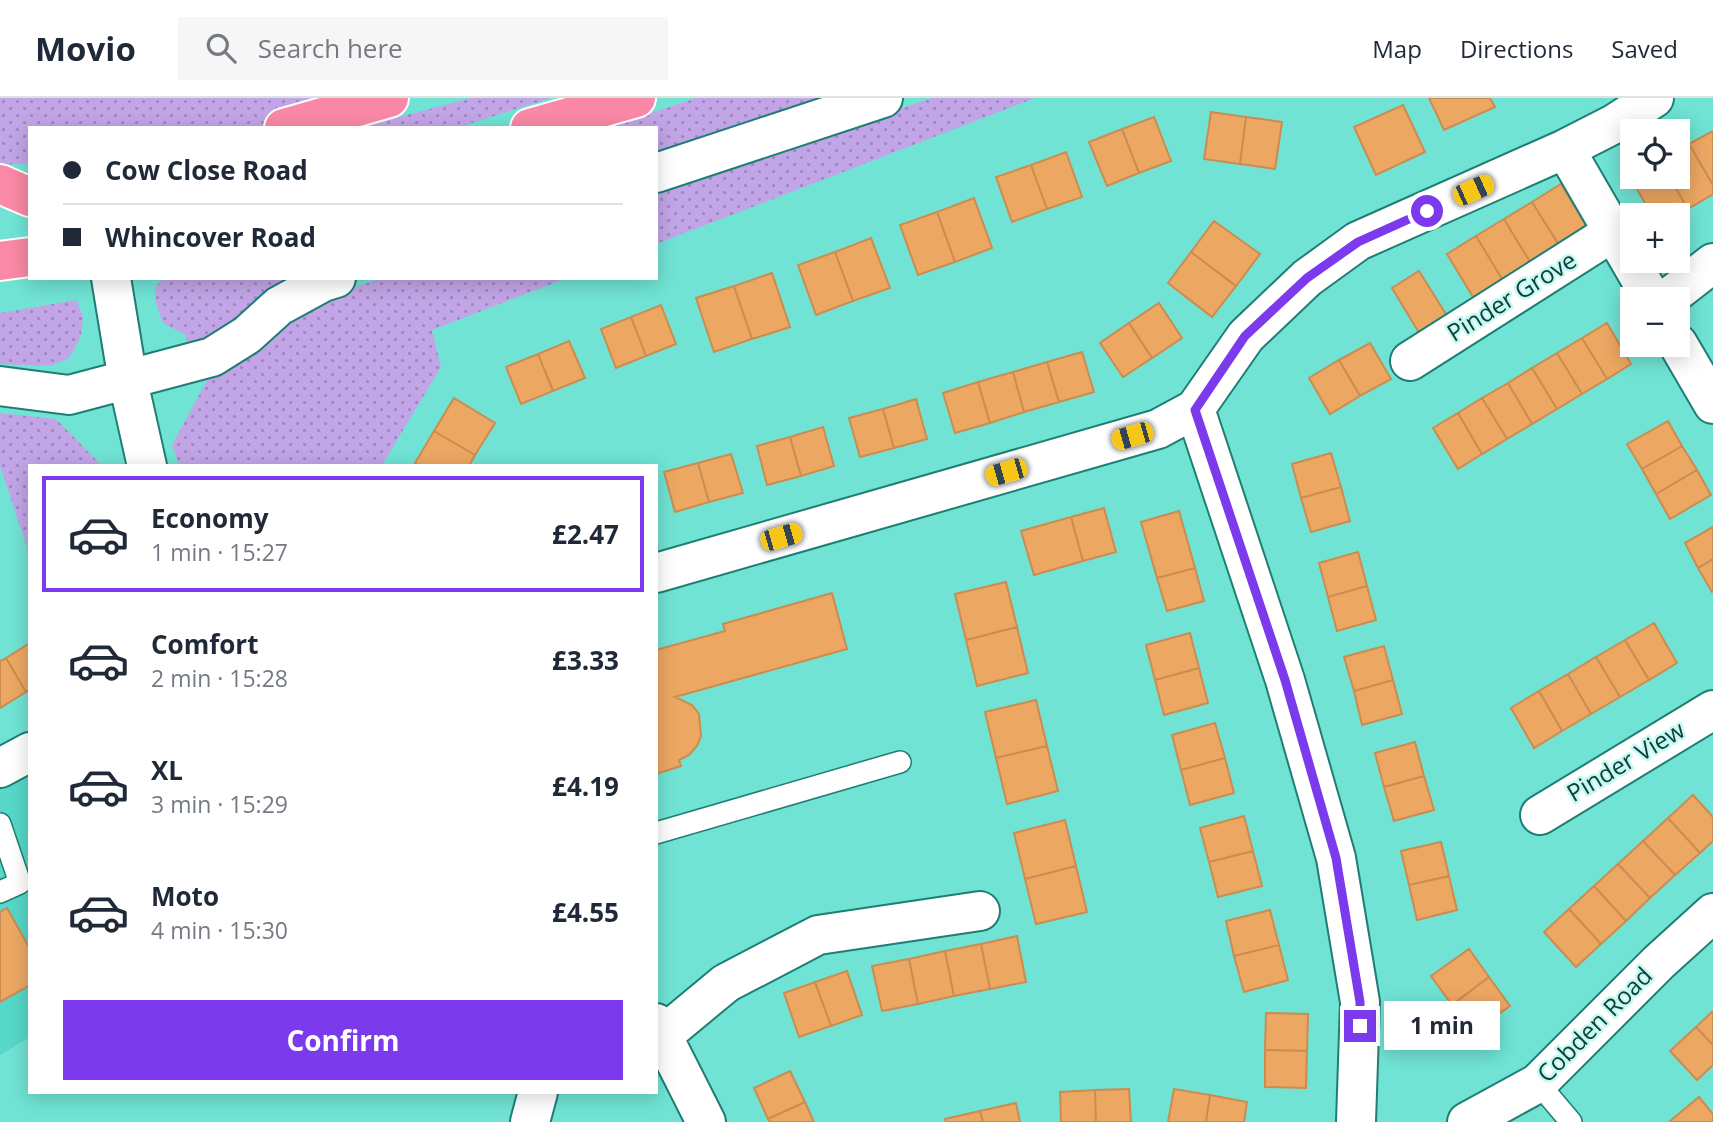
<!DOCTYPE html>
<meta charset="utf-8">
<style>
body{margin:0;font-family:"Open Sans",sans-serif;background:#f6f6f7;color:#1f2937;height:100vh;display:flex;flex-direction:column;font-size:26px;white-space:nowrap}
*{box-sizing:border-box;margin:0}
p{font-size:23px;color:#747a83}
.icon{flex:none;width:38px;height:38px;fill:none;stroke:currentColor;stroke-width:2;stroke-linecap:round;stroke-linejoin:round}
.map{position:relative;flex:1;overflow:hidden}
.panel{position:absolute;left:28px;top:366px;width:630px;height:630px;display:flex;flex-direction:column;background:#fff;border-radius:0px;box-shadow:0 4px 18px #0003}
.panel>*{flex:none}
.hud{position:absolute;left:28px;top:28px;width:630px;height:154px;border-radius:0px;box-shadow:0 4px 18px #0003;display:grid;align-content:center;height:154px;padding:0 35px;background:#fff}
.tools{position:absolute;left:1620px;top:21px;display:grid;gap:14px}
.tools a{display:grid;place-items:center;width:70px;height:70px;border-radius:0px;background:#fff;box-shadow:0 4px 18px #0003;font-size:35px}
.end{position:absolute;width:32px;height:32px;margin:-16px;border:9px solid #7c3aed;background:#fff;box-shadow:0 0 0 4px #fff}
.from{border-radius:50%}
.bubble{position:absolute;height:49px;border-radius:0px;background:#fff;box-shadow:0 4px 18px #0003;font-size:23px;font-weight:700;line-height:49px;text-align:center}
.car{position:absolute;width:21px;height:42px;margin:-21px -10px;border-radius:9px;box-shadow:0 0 5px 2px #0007;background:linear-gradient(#f5c518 24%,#345 0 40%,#f5c518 0 76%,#345 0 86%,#f5c518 0)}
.hud b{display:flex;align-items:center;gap:24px;height:66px;font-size:26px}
.hud b+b{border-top:2px solid #e0e1e3}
.hud i{width:18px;height:18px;background:#1f2937}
ul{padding:12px 0 0;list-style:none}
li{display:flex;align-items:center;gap:21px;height:116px;margin:0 14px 10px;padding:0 21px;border:4px solid transparent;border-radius:0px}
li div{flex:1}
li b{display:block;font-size:26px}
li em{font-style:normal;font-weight:700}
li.on{border-color:#7c3aed}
li>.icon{width:63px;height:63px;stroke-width:1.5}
.action{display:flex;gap:14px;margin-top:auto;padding:14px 35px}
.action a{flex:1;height:80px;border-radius:0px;background:#7c3aed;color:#fff;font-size:28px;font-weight:700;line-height:80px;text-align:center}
header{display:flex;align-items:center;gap:42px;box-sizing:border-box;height:98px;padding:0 35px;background:#fff;border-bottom:2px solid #e0e1e3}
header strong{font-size:33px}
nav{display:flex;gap:38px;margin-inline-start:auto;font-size:24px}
.search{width:490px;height:63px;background:#f6f6f7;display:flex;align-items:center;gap:18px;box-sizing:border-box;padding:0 24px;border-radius:0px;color:#747a83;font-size:26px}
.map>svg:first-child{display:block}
.built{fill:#56d7c7}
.grass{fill:url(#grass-dots)}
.building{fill:#eca763;stroke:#ca8c50;stroke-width:2}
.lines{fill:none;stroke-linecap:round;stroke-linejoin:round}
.lane-casing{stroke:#1f7e73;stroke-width:24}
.street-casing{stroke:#1f7e73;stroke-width:42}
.highway-casing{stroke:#fff;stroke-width:42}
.lane{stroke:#fff;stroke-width:21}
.street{stroke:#fff;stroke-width:38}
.highway{stroke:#f989a6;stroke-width:38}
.route{stroke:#7c3aed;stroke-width:9}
.labels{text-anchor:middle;stroke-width:5;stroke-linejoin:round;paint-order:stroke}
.street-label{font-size:24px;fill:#0d413b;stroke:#c6f9f1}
</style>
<header>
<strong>Movio</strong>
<div class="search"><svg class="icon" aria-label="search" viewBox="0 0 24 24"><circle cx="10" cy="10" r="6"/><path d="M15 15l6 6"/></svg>Search here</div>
<nav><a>Map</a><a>Directions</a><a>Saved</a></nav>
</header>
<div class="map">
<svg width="1713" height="1024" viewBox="0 0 1713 1024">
<defs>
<pattern id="grass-dots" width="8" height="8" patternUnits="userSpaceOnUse" patternTransform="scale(1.75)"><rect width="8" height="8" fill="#c2a5e7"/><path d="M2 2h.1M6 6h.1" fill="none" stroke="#9c88bc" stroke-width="1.8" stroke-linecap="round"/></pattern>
</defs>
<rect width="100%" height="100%" fill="#70e3d4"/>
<!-- built -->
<path class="built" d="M30,654V939L0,957V670Z"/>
<!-- grass -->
<path class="grass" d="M0,0H373L260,30H30V65L0,67Z
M471,0H551L456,30H358Z
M696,0H823L656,57V30H607Z
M932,0H1035L656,146V91Z
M164,180H293L229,232L187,249L186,237L163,225L156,205L155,189Z
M382,180H567L432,232L441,269L382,367H179L172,347L211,275L324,199Z
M76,202L83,219L81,238L69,260L50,268L0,266V215Z
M0,315L56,321L101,367L30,368V458L0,368Z"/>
<!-- building -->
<path class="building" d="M1429,0H1490L1495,9L1444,32Z
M1403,7L1425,54L1376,77L1354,29Z
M1211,14L1246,19L1240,66L1204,61Z
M1154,19L1171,63L1139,75L1122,31Z
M1246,19L1282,24L1275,71L1240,66Z
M1122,31L1139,75L1107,88L1089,44Z
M1713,33V87L1689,46Z
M1689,46L1713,87V96L1688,111L1669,79H1678V53Z
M1066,54L1082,99L1047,111L1031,67Z
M1031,67L1047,111L1012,124L996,79Z
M1634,79H1669L1688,111L1677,117H1652L1631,81Z
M1561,86L1590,134L1562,152L1532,104Z
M974,100L992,150L955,164L937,114Z
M1532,104L1562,152L1533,169L1504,121Z
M937,114L955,164L918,177L900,127Z
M1504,121L1533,169L1505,186L1476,138Z
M1214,123L1260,156L1236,188L1191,154Z
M1476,138L1505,186L1476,204L1447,156Z
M871,140L890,190L853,203L835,154Z
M835,154L853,203L816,217L798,167Z
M1191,154L1236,188L1212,219L1168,185Z
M1419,173L1449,221L1421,238L1392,190Z
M772,175L790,229L752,241L734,188Z
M734,188L752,241L714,254L696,200Z
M1159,205L1182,240L1152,260L1129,225Z
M661,207L676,246L646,258L631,219Z
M631,219L646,258L616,270L601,231Z
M1129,225L1152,260L1123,279L1100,245Z
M1607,225L1631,266L1607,281L1582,240Z
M1582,240L1607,281L1582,296L1557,255Z
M569,243L585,280L553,293L538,256Z
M1370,245L1391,281L1360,298L1339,262Z
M1082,254L1094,294L1059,304L1047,264Z
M1557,255L1582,296L1557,311L1532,270Z
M538,256L553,293L521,306L506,269Z
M1339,262L1360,298L1330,316L1309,280Z
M1047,264L1059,304L1024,314L1013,274Z
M1532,270L1557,311L1532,326L1508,285Z
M1013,274L1024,314L990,325L978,284Z
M978,284L990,325L955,335L943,295Z
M1508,285L1532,326L1507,341L1482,300Z
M454,300L495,325L475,357L434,333Z
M1482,300L1507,341L1482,356L1458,315Z
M916,301L927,341L894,350L883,311Z
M883,311L894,350L860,359L849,320Z
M1458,315L1482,356L1458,371L1433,330Z
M1668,323L1682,348L1642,371L1627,346Z
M823,329L834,368L801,378L790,339Z
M434,333L475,357L469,368H419L415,365Z
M790,339L801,378L767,387L757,348Z
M1682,348L1697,372L1656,396L1642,371Z
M1331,355L1341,389L1301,400L1292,366Z
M731,356L743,395L709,404L698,365Z
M698,365L709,404L675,414L664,374Z
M1697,372L1711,397L1670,421L1656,396Z
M1341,389L1350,423L1311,434L1301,400Z
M1104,410L1116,454L1083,463L1071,419Z
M1179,413L1195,470L1157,480L1141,424Z
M1071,419L1083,463L1034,477L1021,433Z
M1713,429V461L1698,470L1685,445Z
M1358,454L1367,488L1328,499L1319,465Z
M1713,461V493L1712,494L1698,470Z
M1195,470L1204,503L1167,513L1157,480Z
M1006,484L1017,529L966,542L955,496Z
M1367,488L1376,522L1337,533L1328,499Z
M832,495L847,551L675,599L692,607L699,616L701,638L697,648L689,657L679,662L681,668L656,676V552L725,533L723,526Z
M1654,525L1677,565L1649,582L1625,542Z
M1017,529L1028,575L977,588L966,542Z
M1190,535L1199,570L1155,582L1146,547Z
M1625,542L1649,582L1620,599L1596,559Z
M30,545V592L26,594L6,560Z
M1384,548L1393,582L1354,593L1344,559Z
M1596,559L1620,599L1591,616L1568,576Z
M6,560L26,594L0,610V563Z
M1199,570L1208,605L1164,617L1155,582Z
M1568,576L1591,616L1562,633L1539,593Z
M1393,582L1402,616L1362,627L1354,593Z
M1539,593L1562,633L1534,650L1511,610Z
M1036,602L1047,648L996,660L985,614Z
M1215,625L1225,660L1181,672L1172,637Z
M1415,644L1424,678L1384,689L1375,655Z
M1047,648L1058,693L1007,706L996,660Z
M1225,660L1234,695L1190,707L1181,672Z
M1424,678L1434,712L1394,723L1384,689Z
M1693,697L1713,719V743L1700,755L1668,720Z
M1244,718L1253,753L1209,764L1200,730Z
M1668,720L1700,755L1675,777L1643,743Z
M1065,722L1076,768L1025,781L1014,735Z
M1643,743L1675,777L1650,800L1618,766Z
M1441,744L1449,778L1409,787L1401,753Z
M1253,753L1262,788L1218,799L1209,764Z
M1618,766L1650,800L1626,823L1594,788Z
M1076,768L1087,814L1036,826L1025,781Z
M1449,778L1457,812L1417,822L1409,787Z
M1594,788L1626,823L1601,846L1569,811Z
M7,810L30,851V887L0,904V814Z
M1569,811L1601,846L1576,869L1544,834Z
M1270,812L1279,847L1234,858L1226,823Z
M1017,838L1026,884L990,891L981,846Z
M981,846L990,891L954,898L945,853Z
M1279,847L1288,882L1244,894L1234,858Z
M1469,851L1489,879L1452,907L1431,878Z
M945,853L954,898L918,906L909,861Z
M909,861L918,906L882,913L872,868Z
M847,873L862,917L831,928L815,884Z
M1489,879L1510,908L1472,935L1452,907Z
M815,884L831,928L799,939L784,895Z
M1713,913V947L1696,929Z
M1266,915L1308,916L1307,953L1265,952Z
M1696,929L1713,947V967L1697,982L1670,953Z
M1265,952L1307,953L1306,990L1265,989Z
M790,973L805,1004L768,1021L754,990Z
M1129,991L1131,1024H1096L1095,992Z
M1174,991L1210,997L1206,1024H1168Z
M1095,992L1096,1024H1061L1060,994Z
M1210,997L1247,1004L1244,1024H1206Z
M1699,999L1713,1016V1024H1669Z
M805,1004L814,1024H770L768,1021Z
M1016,1005L1020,1024H983L980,1013Z
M980,1013L983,1024H946L945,1021Z"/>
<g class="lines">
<defs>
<path id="lane" d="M0,726L20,785L0,794
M656,735L900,664
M1538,985L1571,1024"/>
<path id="street" d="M1565,51L1652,201
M656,75L883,0
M111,180L128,283L147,368
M1667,201L1713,165
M1678,246L1713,306
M1410,263L1613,134
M0,288L69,297L212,259L247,237L279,208L323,184L336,180
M1195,311L1285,582L1336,760L1360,904L1356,1024
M656,475L1158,331L1195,311L1246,238L1307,180L1358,143L1565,51L1614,26L1654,0
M0,670L30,654
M1540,717L1713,612
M656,925L706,1024
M662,938L726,885L818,837L980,813
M530,1024L538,994
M1467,1024L1538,985L1659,864L1713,815"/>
<path id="highway" d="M284,30L389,0
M530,30L636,0
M0,86L30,99
M0,163L30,159"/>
</defs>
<!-- lane casing -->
<use href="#lane" class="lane-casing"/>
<!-- street casing -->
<use href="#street" class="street-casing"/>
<!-- highway casing -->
<use href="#highway" class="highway-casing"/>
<!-- lane -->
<use href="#lane" class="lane"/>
<!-- street -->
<use href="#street" class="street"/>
<!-- highway -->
<use href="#highway" class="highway"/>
</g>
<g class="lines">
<!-- route -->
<path class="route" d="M1360,928V904L1336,760L1285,582L1195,312L1245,238L1307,180L1358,144L1427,113"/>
</g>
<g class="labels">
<!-- street labels -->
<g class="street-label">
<text transform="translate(1512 199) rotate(-32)" y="8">Pinder Grove</text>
<text transform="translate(1626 664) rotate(-31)" y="8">Pinder View</text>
<text transform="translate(1595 927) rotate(-45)" y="8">Cobden Road</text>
</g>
</g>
</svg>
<div class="tools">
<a><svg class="icon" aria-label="locate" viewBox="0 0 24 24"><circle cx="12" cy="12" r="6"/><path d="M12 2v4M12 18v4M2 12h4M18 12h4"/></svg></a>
<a>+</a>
<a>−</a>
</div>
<i class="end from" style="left:1427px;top:113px"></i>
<i class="end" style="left:1360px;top:928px"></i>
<div class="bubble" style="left:1384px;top:903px;width:116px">1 min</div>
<i class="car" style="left:1473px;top:92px;rotate:66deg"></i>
<i class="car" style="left:1132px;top:338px;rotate:254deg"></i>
<i class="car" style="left:1006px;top:374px;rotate:254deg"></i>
<i class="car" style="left:781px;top:439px;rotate:74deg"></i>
<div class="hud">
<b><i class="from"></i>Cow Close Road</b>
<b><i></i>Whincover Road</b>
</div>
<section class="panel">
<ul>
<li class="on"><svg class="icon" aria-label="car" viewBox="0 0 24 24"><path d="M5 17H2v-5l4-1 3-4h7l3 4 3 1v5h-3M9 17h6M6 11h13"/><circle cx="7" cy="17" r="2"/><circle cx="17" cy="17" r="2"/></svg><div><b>Economy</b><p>1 min · 15:27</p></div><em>£2.47</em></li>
<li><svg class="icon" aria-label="car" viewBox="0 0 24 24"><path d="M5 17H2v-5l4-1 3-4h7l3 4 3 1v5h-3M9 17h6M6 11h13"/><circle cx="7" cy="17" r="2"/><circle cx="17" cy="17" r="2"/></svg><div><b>Comfort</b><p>2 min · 15:28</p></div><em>£3.33</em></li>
<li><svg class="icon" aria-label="car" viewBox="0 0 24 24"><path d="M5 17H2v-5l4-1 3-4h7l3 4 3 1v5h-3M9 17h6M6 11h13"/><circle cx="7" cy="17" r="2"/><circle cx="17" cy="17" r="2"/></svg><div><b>XL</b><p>3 min · 15:29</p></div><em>£4.19</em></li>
<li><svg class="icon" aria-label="car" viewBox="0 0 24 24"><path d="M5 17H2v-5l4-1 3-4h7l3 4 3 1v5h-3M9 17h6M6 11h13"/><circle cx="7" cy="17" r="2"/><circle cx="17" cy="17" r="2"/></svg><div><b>Moto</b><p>4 min · 15:30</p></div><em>£4.55</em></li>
</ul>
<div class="action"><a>Confirm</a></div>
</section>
</div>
